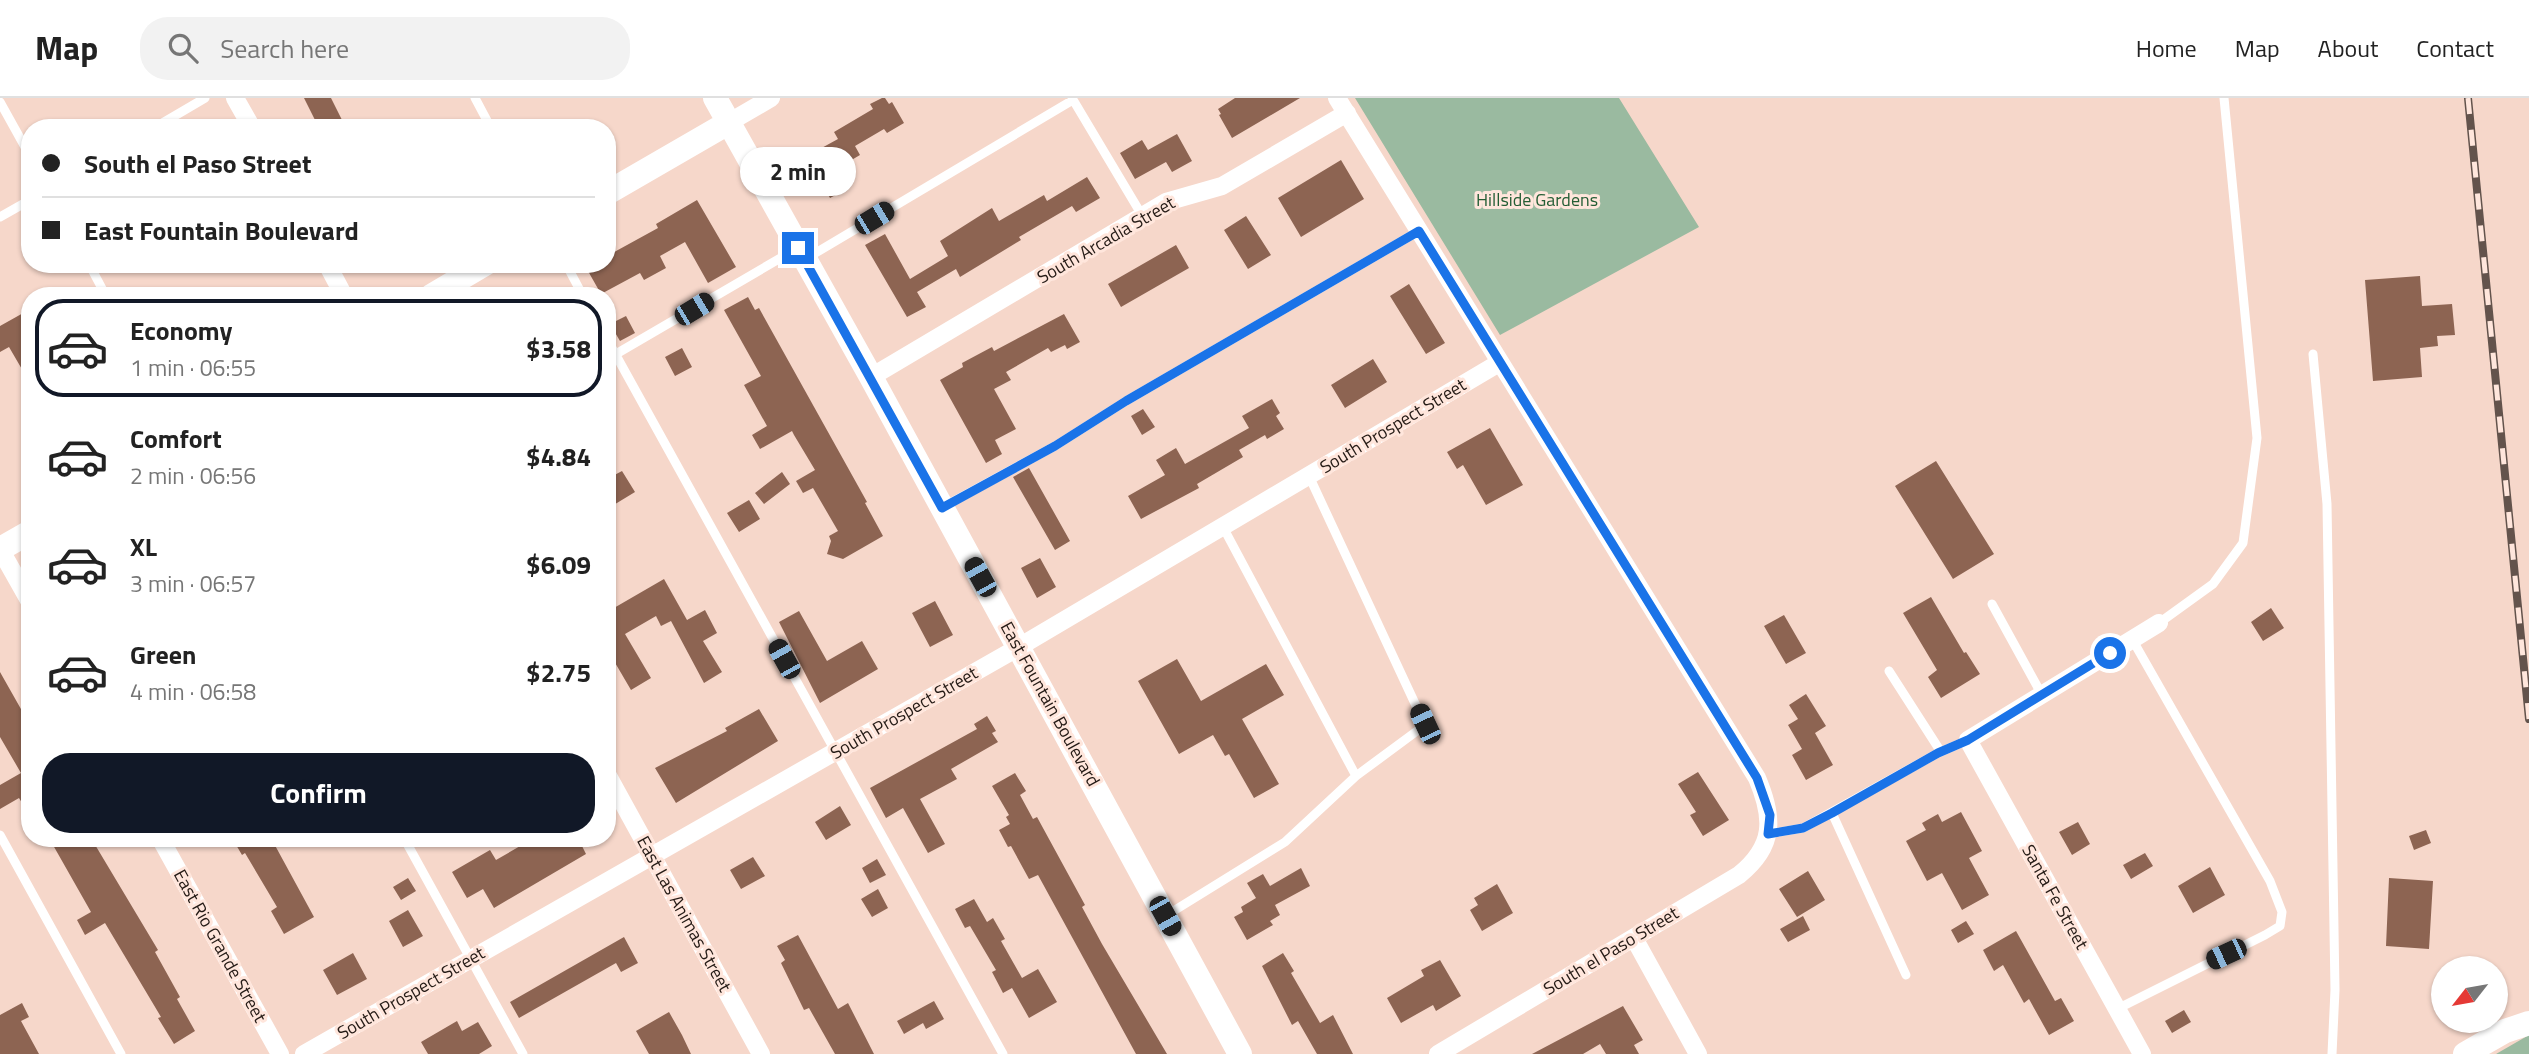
<!DOCTYPE html>
<meta charset="utf-8">
<style>
body{margin:0;font-family:"Titillium Web",sans-serif;background:#f2f2f2;color:#222;height:100vh;display:flex;flex-direction:column;font-size:26px;white-space:nowrap}
*{box-sizing:border-box;margin:0}
p{font-size:23px;color:#767676}
.icon{flex:none;width:38px;height:38px;fill:none;stroke:currentColor;stroke-width:2;stroke-linecap:round;stroke-linejoin:round}
.map{position:relative;flex:1;overflow:hidden}
.sheet{position:absolute;left:21px;top:189px;width:595px;height:560px;display:flex;flex-direction:column;background:#fff;border-radius:28px;box-shadow:0 2px 5px #0004}
.sheet>*{flex:none}
.hud{position:absolute;left:21px;top:21px;width:595px;height:154px;border-radius:28px;box-shadow:0 2px 5px #0004;display:grid;align-content:center;height:154px;padding:0 21px;background:#fff}
.needle{width:46px;rotate:239deg}
.controls{position:absolute;left:2431px;top:858px;display:grid;gap:14px}
.controls a{display:grid;place-items:center;width:77px;height:77px;border-radius:50%;background:#fff;box-shadow:0 2px 5px #0004;font-size:35px}
.end{position:absolute;width:32px;height:32px;margin:-16px;border:9px solid #1a73e8;background:#fff;box-shadow:0 0 0 4px #fff}
.from{border-radius:50%}
.bubble{position:absolute;height:49px;border-radius:24px;background:#fff;box-shadow:0 2px 5px #0004;font-size:23px;font-weight:700;line-height:49px;text-align:center}
.car{position:absolute;width:21px;height:42px;margin:-21px -10px;border-radius:9px;box-shadow:0 0 5px 2px #0007;background:linear-gradient(#222 24%,#8ab4d8 0 40%,#222 0 76%,#8ab4d8 0 86%,#222 0)}
.hud b{display:flex;align-items:center;gap:24px;height:66px;font-size:26px}
.hud b+b{border-top:2px solid #e0e0e0}
.hud i{width:18px;height:18px;background:#222}
ul{padding:12px 0 0;list-style:none}
li{display:flex;align-items:center;gap:21px;height:98px;margin:0 14px 10px;padding:0 7px;border:4px solid transparent;border-radius:28px}
li div{flex:1}
li b{display:block;font-size:26px}
li em{font-style:normal;font-weight:700}
li.selected{border-color:#111827}
li>.icon{width:63px;height:63px;stroke-width:1.5}
.action{display:flex;gap:14px;margin-top:auto;padding:14px 21px}
.action a{flex:1;height:80px;border-radius:28px;background:#111827;color:#fff;font-size:28px;font-weight:700;line-height:80px;text-align:center}
header{display:flex;align-items:center;gap:42px;box-sizing:border-box;height:98px;padding:0 35px;background:#fff;border-bottom:2px solid #e0e0e0}
header strong{font-size:33px}
nav{display:flex;gap:38px;margin-inline-start:auto;font-size:24px}
.search{width:490px;height:63px;background:#f2f2f2;display:flex;align-items:center;gap:18px;box-sizing:border-box;padding:0 24px;border-radius:28px;color:#767676;font-size:26px}
.map>svg:first-child{display:block}
.green{fill:#9abaa0}
.building{fill:#8d6452}
.lines{fill:none;stroke-linecap:round;stroke-linejoin:round}
.lane{stroke:#fff;stroke-width:9}
.street{stroke:#fff;stroke-width:18}
.secondary{stroke:#fff;stroke-width:24}
.rail-casing{stroke:#63534c;stroke-width:8}
.rail{stroke:#ffe6dc;stroke-width:5;stroke-dasharray:16;stroke-linecap:butt}
.route{stroke:#1a73e8;stroke-width:9}
.labels{text-anchor:middle;stroke-width:6;stroke-linejoin:round;paint-order:stroke}
.park-label{font-size:18px;fill:#235d34;stroke:#ffe6dc}
.street-label{font-size:18px;fill:#241a15;stroke:#ffe6dc}
</style>
<header>
<strong>Map</strong>
<div class="search"><svg class="icon" aria-label="search" viewBox="0 0 24 24"><circle cx="10" cy="10" r="6"/><path d="M15 15l6 6"/></svg>Search here</div>
<nav><a>Home</a><a>Map</a><a>About</a><a>Contact</a></nav>
</header>
<div class="map">
<svg width="2529" height="956" viewBox="0 0 2529 956">
<rect width="100%" height="100%" fill="#f6d7ca"/>
<!-- green -->
<path class="green" d="M1355,0H1619L1699,129L1500,237Z
M2529,937V956H2496Z"/>
<!-- building -->
<path class="building" d="M304,0H331L346,30H319Z
M882,0H885L889,6L892,4L904,25L887,35L884,31L855,48L860,57L838,70L849,90L830,100L807,58L838,41L834,34L873,11L870,6Z
M1235,0H1300L1232,40L1219,17L1221,16L1218,11Z
M1177,36L1192,63L1172,74L1166,64L1135,81L1120,55L1142,42L1148,52Z
M1341,62L1364,101L1301,139L1278,100Z
M1087,79L1100,100L1076,114L1072,108L1019,139L1021,142L960,179L956,171L917,194L926,209L907,219L865,147L885,136L910,181L948,158L940,143L992,110L999,123L1044,97L1047,103Z
M697,102L736,169L708,185L685,144L660,158L666,170L644,182L640,175L601,196L584,166H607V158L658,130L656,126Z
M1246,118L1271,157L1248,171L1224,132Z
M1176,147L1189,170L1121,209L1108,186Z
M2420,178L2422,208L2452,206L2455,237L2437,238L2438,248L2420,250L2422,279L2373,283L2365,182Z
M1409,186L1445,245L1426,256L1390,198Z
M748,199L755,212L759,210L867,404L865,405L883,438L843,461L827,456L831,443L829,438L838,433L813,390L803,395L796,383L815,372L794,337L792,333L760,351L752,337L767,328L744,287L761,278L724,212Z
M25,214L30,223V285L9,249L0,254V228Z
M1064,216L1080,244L1067,251L1065,247L1051,254L1048,250L1006,274L1011,282L994,291L1016,331L995,342L1002,356L986,365L940,282L963,269L962,265L992,249L994,253Z
M626,218L635,235L620,243L610,226Z
M682,250L692,269L675,278L665,259Z
M1373,261L1387,284L1345,310L1331,287Z
M1272,301L1280,315L1276,318L1284,331L1267,341L1265,337L1239,352L1243,359L1197,386L1199,390L1141,421L1128,398L1165,377L1156,362L1176,350L1185,366L1249,330L1242,318Z
M1143,311L1155,329L1142,337L1131,318Z
M1490,330L1523,387L1486,407L1463,367L1457,371L1447,354Z
M1936,363L1994,456L1953,481L1895,388Z
M1029,370L1070,443L1055,452L1013,379Z
M622,373L635,394L612,408L607,399V381Z
M782,374L790,386L764,406L755,395Z
M749,402L760,421L739,434L727,415Z
M1040,460L1056,489L1037,500L1021,470Z
M664,481L687,522L705,512L717,535L703,543L722,574L704,585L671,523L661,528L656,518L625,536L651,580L631,592L607,551V514Z
M1931,499L1964,555L1966,554L1980,576L1941,600L1928,579L1937,572L1903,515Z
M935,503L953,537L930,549L912,515Z
M2271,510L2284,530L2263,543L2251,524Z
M799,513L827,563L862,543L878,571L820,605L779,524Z
M1784,517L1806,555L1786,566L1764,528Z
M1177,561L1201,603L1266,566L1284,597L1242,621L1279,686L1254,700L1229,656L1225,658L1213,637L1179,656L1138,583Z
M0,574L30,627V718L19,700L0,711V687L21,675L0,639Z
M1806,596L1826,628L1815,635L1833,667L1806,682L1792,657L1802,651L1788,627L1798,621L1789,607Z
M759,611L778,643L676,705L655,670L727,633L725,630Z
M987,618L996,633L992,635L998,644L951,671L957,681L920,701L945,746L928,755L903,710L886,720L870,690L977,631L974,626Z
M1698,674L1729,722L1703,738L1690,717L1696,714L1678,686Z
M1015,675L1026,693L1020,697L1033,721L1037,719L1085,807L1082,809L1102,846L1167,956H1136L1038,777L1029,781L1011,748L1008,749L999,732L1010,726L1006,719L1009,717L992,688Z
M840,708L851,727L826,742L815,724Z
M1961,714L1982,753L1969,760L1989,797L1962,812L1942,775L1927,783L1906,743L1926,732L1922,725L1938,716L1942,724Z
M2078,724L2090,746L2072,757L2059,734Z
M2426,732L2431,745L2414,752L2409,738Z
M49,740H91L158,852L155,854L180,899L177,901L195,933L174,946L158,920L161,919L105,825L85,837L77,822L91,814Z
M232,740H271L314,819L284,836L271,813L277,809L245,755L242,757Z
M534,740H578L586,756L494,810L483,791L467,800L452,774L490,752L496,762Z
M2145,755L2153,768L2131,781L2123,767Z
M753,759L765,778L741,791L730,772Z
M877,761L886,777L870,785L862,770Z
M2210,769L2225,797L2193,815L2178,788Z
M1301,770L1310,788L1275,807L1280,817L1270,823L1273,827L1247,842L1234,819L1243,814L1241,809L1256,800L1247,785L1263,776L1270,788Z
M1808,773L1825,802L1797,819L1779,791Z
M408,780L416,793L401,802L393,789Z
M2389,780L2433,783L2429,851L2386,848Z
M1497,786L1513,815L1482,833L1470,812L1478,807L1474,800Z
M878,791L888,810L872,819L861,801Z
M974,801L987,824L993,820L1005,841L1001,843L1022,880L1038,871L1057,904L1029,920L1012,890L1003,895L992,874L996,872L970,828L965,830L955,811Z
M408,812L423,838L403,849L389,823Z
M1803,818L1810,832L1788,844L1780,831Z
M1966,823L1974,836L1958,845L1951,832Z
M2016,833L2055,903L2061,900L2074,923L2049,937L2029,901L2024,905L2003,867L1994,873L1983,852Z
M798,837L838,911L848,905L874,956H835L809,910L804,912L781,865L785,862L777,848Z
M624,839L638,865L621,874L616,865L519,920L510,904Z
M353,855L367,881L337,897L323,872Z
M1283,855L1294,873L1291,875L1320,925L1333,917L1353,956H1317L1298,923L1292,927L1262,868Z
M1440,862L1461,898L1436,913L1433,907L1401,925L1387,900L1424,878L1421,872Z
M934,903L944,921L926,931L923,925L904,936L897,923Z
M22,905L29,919L21,923L39,956H0V917Z
M1623,908L1643,942L1634,947L1639,956H1606L1600,946L1583,956H1532Z
M2184,912L2191,924L2172,935L2165,923Z
M669,914L682,937L691,956H649L636,933Z
M457,923L462,933L478,924L492,948L479,956H428L421,944Z"/>
<g class="lines">
<!-- lane -->
<path class="lane" d="M475,0L491,30
M1072,0L1143,119
M0,4L30,58
M154,30L205,0
M0,119L30,102
M807,160L1073,2
M89,166L106,198
M566,166L583,198
M607,241L1003,956
M616,256L796,151
M2313,256L2327,406L2335,892L2332,956
M943,409L1055,348L1126,303L1419,133
M1223,429L1356,678
M1992,506L2042,597
M2159,525L2213,486L2243,445L2257,340L2224,0
M1889,573L1941,654
M1832,715L1906,877
M1768,736L1803,730L1938,655L1968,642
M0,737L121,956
M404,740L523,956
M1167,817L1285,744L1356,678L1425,627L1309,378
M2117,911L2265,837L2280,828L2282,814L2270,783L2132,541"/>
<!-- street -->
<path class="street" d="M235,0L252,30
M1337,0L1757,680C1774,720 1775,748 1739,777L1438,956
M728,25L771,0
M327,166L344,198
M871,279L1166,104L1222,88L1347,15
M0,451L30,504
M607,676L761,956
M160,740L280,956
M1634,840L1698,956
M304,956L1019,549L1499,265
M2142,956L1968,642L2159,525"/>
<!-- secondary -->
<path class="secondary" d="M715,0L871,279L1240,956
M607,95L728,25
M431,198L485,166
M0,451L30,434
M2465,956L2505,933L2529,925"/>
<defs>
<path id="rail" d="M2468,0L2529,621"/>
</defs>
<!-- rail casing -->
<use href="#rail" class="rail-casing"/>
<!-- rail -->
<use href="#rail" class="rail"/>
</g>
<g class="lines">
<!-- route -->
<path class="route" d="M798,150L942,410L1055,348L1126,303L1419,133L1757,680L1770,717L1768,736L1803,730L1832,715L1938,655L1968,642L2110,555"/>
</g>
<g class="labels">
<!-- park labels -->
<g class="park-label">
<text x="1537" y="108">Hillside Gardens</text>
</g>
<!-- street labels -->
<g class="street-label">
<text transform="translate(1106 142) rotate(-30)" y="6">South Arcadia Street</text>
<text transform="translate(1393 328) rotate(-31)" y="6">South Prospect Street</text>
<text transform="translate(1050 606) rotate(61)" y="6">East Fountain Boulevard</text>
<text transform="translate(904 615) rotate(-30)" y="6">South Prospect Street</text>
<text transform="translate(2055 799) rotate(61)" y="6">Santa Fe Street</text>
<text transform="translate(684 816) rotate(61)" y="6">East Las Animas Street</text>
<text transform="translate(220 848) rotate(61)" y="6">East Rio Grande Street</text>
<text transform="translate(1611 853) rotate(-31)" y="6">South el Paso Street</text>
<text transform="translate(411 895) rotate(-30)" y="6">South Prospect Street</text>
</g>
</g>
</svg>
<div class="controls">
<a><svg class="needle" viewBox="-14 -14 28 28"><path d="M0-13l5 13h-10z" fill="#e53935"/><path d="M0 13l5-13h-10z" fill="#767676"/></svg></a>
</div>
<i class="end from" style="left:2110px;top:555px"></i>
<i class="end" style="left:798px;top:150px"></i>
<div class="bubble" style="left:740px;top:49px;width:116px">2 min</div>
<i class="car" style="left:874px;top:120px;rotate:59deg"></i>
<i class="car" style="left:694px;top:211px;rotate:59deg"></i>
<i class="car" style="left:980px;top:479px;rotate:331deg"></i>
<i class="car" style="left:784px;top:561px;rotate:331deg"></i>
<i class="car" style="left:1425px;top:626px;rotate:335deg"></i>
<i class="car" style="left:1165px;top:818px;rotate:151deg"></i>
<i class="car" style="left:2226px;top:856px;rotate:245deg"></i>
<div class="hud">
<b><i class="from"></i>South el Paso Street</b>
<b><i></i>East Fountain Boulevard</b>
</div>
<section class="sheet">
<ul>
<li class="selected"><svg class="icon" aria-label="car" viewBox="0 0 24 24"><path d="M5 17H2v-5l4-1 3-4h7l3 4 3 1v5h-3M9 17h6M6 11h13"/><circle cx="7" cy="17" r="2"/><circle cx="17" cy="17" r="2"/></svg><div><b>Economy</b><p>1 min · 06:55</p></div><em>$3.58</em></li>
<li><svg class="icon" aria-label="car" viewBox="0 0 24 24"><path d="M5 17H2v-5l4-1 3-4h7l3 4 3 1v5h-3M9 17h6M6 11h13"/><circle cx="7" cy="17" r="2"/><circle cx="17" cy="17" r="2"/></svg><div><b>Comfort</b><p>2 min · 06:56</p></div><em>$4.84</em></li>
<li><svg class="icon" aria-label="car" viewBox="0 0 24 24"><path d="M5 17H2v-5l4-1 3-4h7l3 4 3 1v5h-3M9 17h6M6 11h13"/><circle cx="7" cy="17" r="2"/><circle cx="17" cy="17" r="2"/></svg><div><b>XL</b><p>3 min · 06:57</p></div><em>$6.09</em></li>
<li><svg class="icon" aria-label="car" viewBox="0 0 24 24"><path d="M5 17H2v-5l4-1 3-4h7l3 4 3 1v5h-3M9 17h6M6 11h13"/><circle cx="7" cy="17" r="2"/><circle cx="17" cy="17" r="2"/></svg><div><b>Green</b><p>4 min · 06:58</p></div><em>$2.75</em></li>
</ul>
<div class="action"><a>Confirm</a></div>
</section>
</div>
